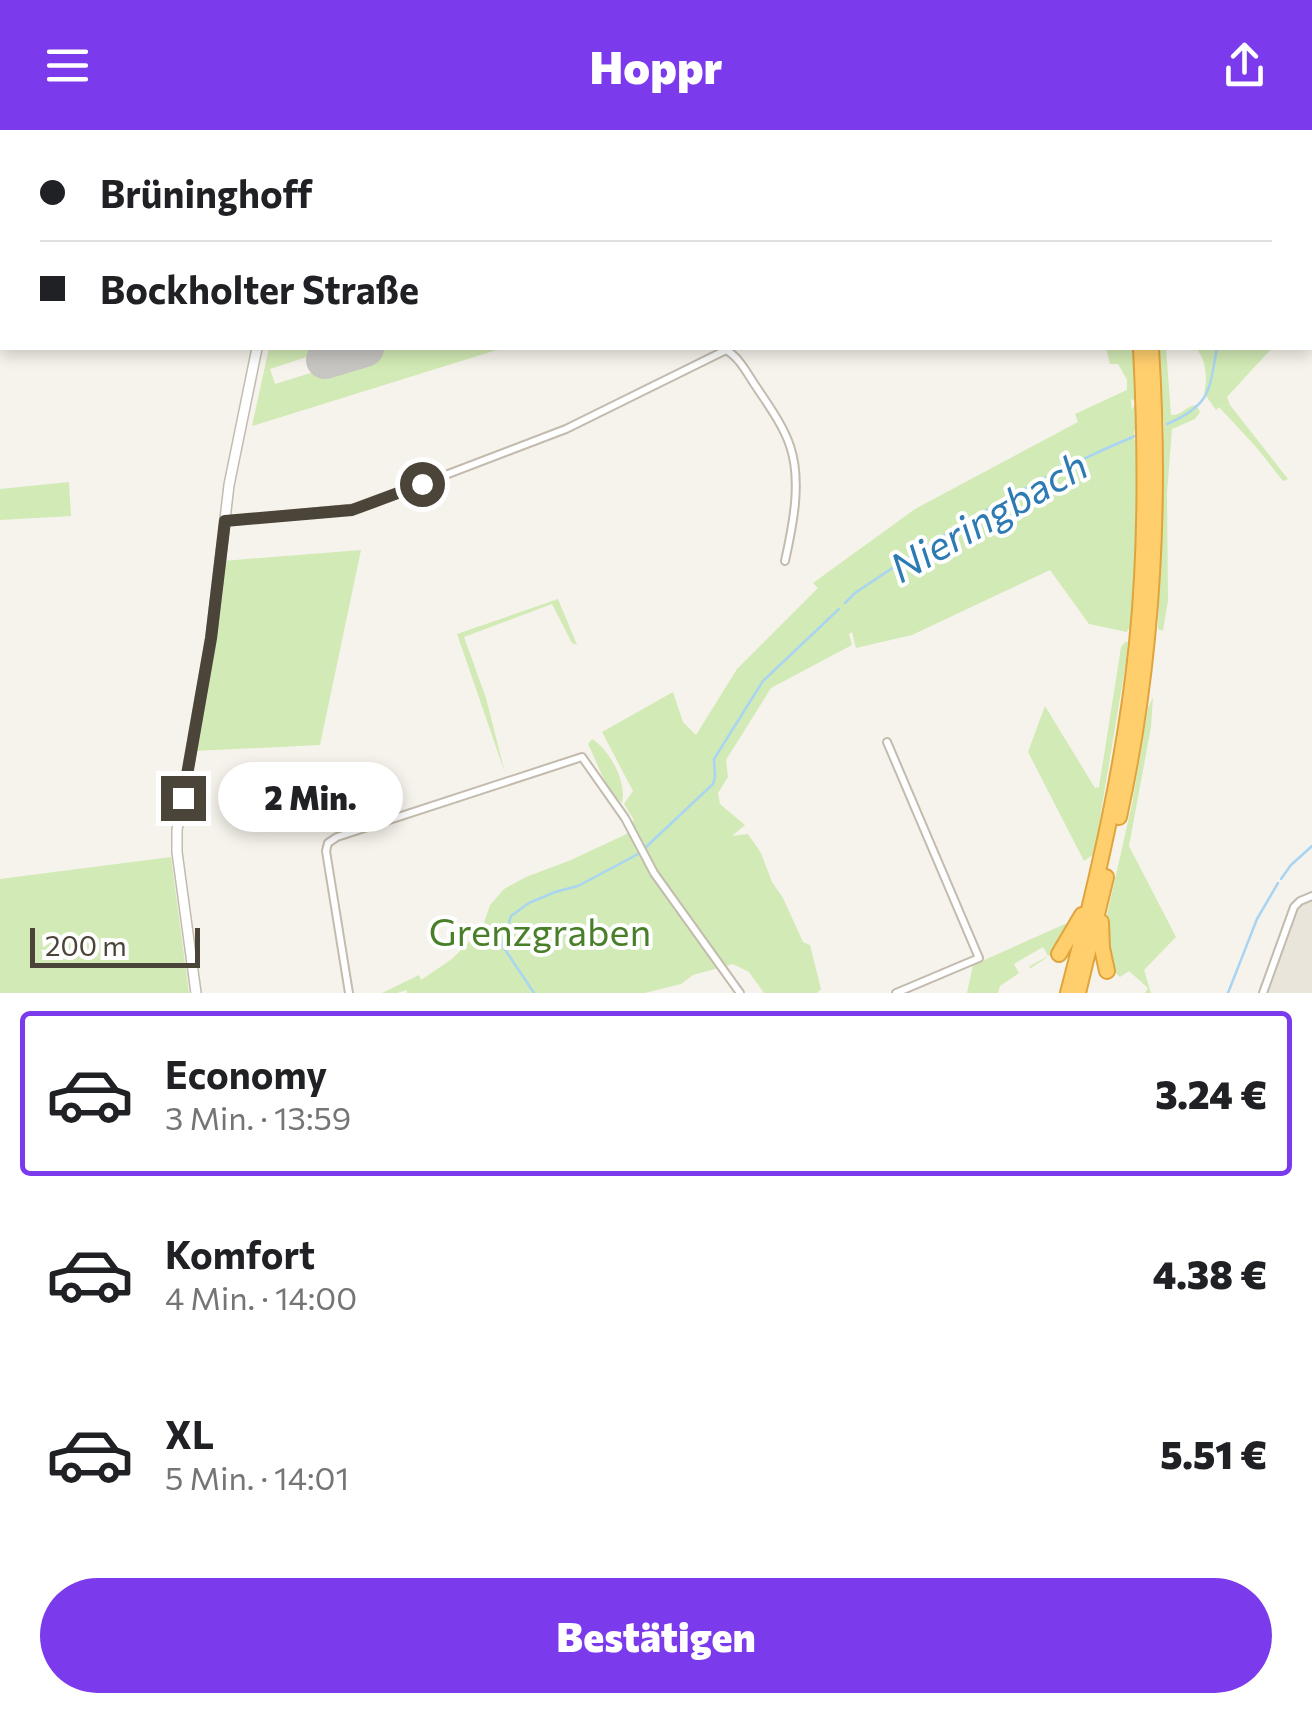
<!DOCTYPE html>
<html lang="de">
<meta charset="utf-8">
<style>
body{margin:0;font-family:Commissioner,sans-serif;background:#f2f2f2;color:#202124;height:100vh;display:flex;flex-direction:column;font-size:38px;white-space:nowrap}
*{box-sizing:border-box;margin:0}
p{font-size:32px;color:#757577}
.icon{flex:none;width:55px;height:55px;fill:none;stroke:currentColor;stroke-width:2;stroke-linecap:round;stroke-linejoin:round}
.map{position:relative;height:863px;overflow:hidden}
.drawer{display:flex;flex-direction:column;background:#fff;flex:1}
.drawer>*{flex:none}
.top-card{position:absolute;left:0px;top:0px;width:1312px;height:220px;box-shadow:0 5px 15px #0003;display:grid;align-content:center;height:220px;padding:0 40px;background:#fff}
.scale{position:absolute;left:30px;bottom:25px;width:170px;box-sizing:border-box;padding-left:10px;border:5px solid #4b4439;border-top:0;font-size:28px;line-height:35px;white-space:nowrap;color:#4b4439;-webkit-text-stroke:8px #fff;paint-order:stroke}
.end{position:absolute;width:45px;height:45px;margin:-22px;border:12px solid #4b4439;background:#fff;box-shadow:0 0 0 5px #fff}
.from{border-radius:50%}
.bubble{position:absolute;height:70px;border-radius:35px;background:#fff;box-shadow:0 5px 15px #0003;font-size:32px;font-weight:800;line-height:70px;text-align:center}
.top-card b{display:flex;align-items:center;gap:35px;height:95px;font-size:38px}
.top-card b+b{border-top:2px solid #e0e0e0}
.top-card i{width:25px;height:25px;background:#202124}
ul{padding:18px 0 0;list-style:none}
li{display:flex;align-items:center;gap:30px;height:165px;margin:0 20px 15px;padding:0 20px;border:5px solid transparent;border-radius:10px}
li div{flex:1}
li b{display:block;font-size:38px}
li em{font-style:normal;font-weight:800}
li.active{border-color:#7c3aed}
li>.icon{width:90px;height:90px;stroke-width:1.5}
.action{display:flex;gap:20px;margin-top:auto;padding:20px 40px}
.action a{flex:1;height:115px;border-radius:60px;background:#7c3aed;color:#fff;font-size:40px;font-weight:800;line-height:115px;text-align:center}
header{display:flex;justify-content:space-between;align-items:center;height:130px;padding:0 40px;background:#7c3aed;color:#fff;font-size:45px;font-weight:800}
.map>svg:first-child{display:block}
.residential{fill:#eae5da}
.green{fill:#d2eab5}
.lines{fill:none;stroke-linecap:round;stroke-linejoin:round}
.stream{stroke:#a9d4f2;stroke-width:2.5}
.taxiway{stroke:#c8c6c3;stroke-width:15}
.runway{stroke:#c8c6c3;stroke-width:38}
.minor-casing{stroke:#c2bbae;stroke-width:10}
.tertiary-casing{stroke:#c2bbae;stroke-width:12}
.motorway-casing{stroke:#e0a43c;stroke-width:18}
.minor{stroke:#fff;stroke-width:6}
.tertiary{stroke:#fff;stroke-width:9}
.motorway{stroke:#ffcf6e;stroke-width:14}
.route{stroke:#4b4439;stroke-width:12}
.labels{text-anchor:middle;stroke-width:8;stroke-linejoin:round;paint-order:stroke}
.park-label{font-size:38px;fill:#4a7f2a;stroke:#fff}
.water-label{font-size:40px;font-style:italic;fill:#2e7ab2;stroke:#fff}
</style>
<header><svg class="icon" aria-label="menu" viewBox="0 0 24 24"><path d="M4 6h16M4 12h16M4 18h16"/></svg>Hoppr<svg class="icon" aria-label="share" viewBox="0 0 24 24"><path d="M12 15V3M7 8l5-5 5 5M5 13v7h14v-7"/></svg></header>
<div class="map">
<svg width="1312" height="863" viewBox="0 0 1312 863">
<rect width="100%" height="100%" fill="#f6f3ec"/>
<!-- residential -->
<path class="residential" d="M1312,768V863H1267L1296,779Z"/>
<!-- green -->
<path class="green" d="M1134,0H1312V175L1310,177V2H1134Z
M269,218H321L322,222L270,239L275,254L392,218H503L252,296Z
M1106,218H1135L1138,272L1131,269L1132,280L1135,273L1138,277V298L1134,301V309L1138,312V377L1132,490L1130,499H1128L1127,502L1089,494L1050,440L912,505L856,518L852,502L849,504L852,515L771,558L726,630L728,647L718,663L720,674L745,695L732,706L748,704L761,723L772,752L783,768L803,812L810,815L821,859L817,863H764L749,842L733,834L693,845L681,854L645,863H407V860L397,863H382L419,845L421,850L452,829L482,799L490,775L504,759L526,747L571,730L633,701L629,694L634,690L624,674L633,661L602,602L673,562L683,592L696,605L737,539L818,458L813,453L915,379L1078,292L1075,284L1127,260V250L1118,234H1110Z
M1159,218H1166L1171,285C1181,286 1186,276 1196,275L1200,282L1195,289L1172,299L1167,363L1168,471L1163,501L1158,499L1164,298Z
M1196,218H1272L1227,267L1230,275L1288,349L1283,351L1257,318L1219,277L1216,280L1204,263C1208,248 1206,230 1196,218Z
M69,352L71,386L0,390V359Z
M361,420L320,615L194,621L223,431Z
M558,469L577,515L572,513L552,474L464,507L486,568L505,643L457,504Z
M1125,512H1128L1126,532L1094,724L1084,731L1028,622L1045,576L1095,658L1099,657L1121,517Z
M1153,567L1151,597L1129,716L1176,807L1144,840L1151,863H1145L1148,858L1129,841L1120,847L1112,839L1104,798L1132,674L1148,578Z
M592,609C610,620 627,652 622,673C605,659 598,634 588,614Z
M171,727L189,863H0V749Z
M1065,794L1071,797C1058,819 1051,826 1029,839L1030,836L1048,826L1043,817L1014,834L1019,843L1000,856L998,863H967L973,835Z"/>
<g class="lines">
<!-- stream -->
<path class="stream" d="M1310,138L1312,137
M1167,294C1211,275 1209,261 1217,218
M845,473L855,463C943,403 1036,347 1135,306
M646,717L713,654L715,647L714,629L763,551L839,479
M1281,749L1291,735L1312,716
M534,863L502,815L511,786L529,773L555,762L578,756L640,723
M1228,863L1257,789L1278,753"/>
<!-- taxiway -->
<path class="taxiway" d="M985,0L986,2
M394,1L397,0
M892,2L900,0
M324,218L333,225L345,224"/>
<!-- runway -->
<path class="runway" d="M325,230L365,218"/>
<defs>
<path id="minor" d="M0,214H2
M225,391L359,378L566,299L726,220C739,227 747,243 755,255C767,273 783,295 790,316C802,351 793,395 785,431
M887,612L979,828L896,863
M349,863L326,721L328,713L337,707L582,627L625,688L654,743L740,863
M1263,863L1294,777L1300,771L1312,766"/>
<path id="tertiary" d="M246,0L247,2
M260,0L261,2
M196,863L177,722V700L211,509L229,355L257,218"/>
<path id="motorway" d="M1109,0V2
M1120,0L1121,2
M1119,687C1153,532 1161,375 1151,218
M1101,792L1102,818L1107,841
M1059,824L1082,785
M1068,863C1098,748 1125,632 1137,513C1147,415 1146,316 1141,218
M1078,863L1106,747"/>
</defs>
<!-- minor casing -->
<use href="#minor" class="minor-casing"/>
<!-- tertiary casing -->
<use href="#tertiary" class="tertiary-casing"/>
<!-- motorway casing -->
<use href="#motorway" class="motorway-casing"/>
<!-- minor -->
<use href="#minor" class="minor"/>
<!-- tertiary -->
<use href="#tertiary" class="tertiary"/>
<!-- motorway -->
<use href="#motorway" class="motorway"/>
</g>
<g class="lines">
<!-- route -->
<path class="route" d="M183,668L211,508L225,391L352,380L422,354"/>
</g>
<g class="labels">
<!-- park labels -->
<g class="park-label">
<text x="540" y="816">Grenzgraben</text>
</g>
<!-- water labels -->
<g class="water-label">
<text transform="translate(989 387) rotate(-30)" y="14">Nieringbach</text>
</g>
</g>
</svg>
<div class="scale">200 m</div>
<i class="end from" style="left:422px;top:354px"></i>
<i class="end" style="left:183px;top:668px"></i>
<div class="bubble" style="left:218px;top:632px;width:185px">2 Min.</div>
<div class="top-card">
<b><i class="from"></i>Brüninghoff</b>
<b><i></i>Bockholter Straße</b>
</div>
</div>
<section class="drawer">
<ul>
<li class="active"><svg class="icon" aria-label="car" viewBox="0 0 24 24"><path d="M5 17H2v-5l4-1 3-4h7l3 4 3 1v5h-3M9 17h6M6 11h13"/><circle cx="7" cy="17" r="2"/><circle cx="17" cy="17" r="2"/></svg><div><b>Economy</b><p>3 Min. · 13:59</p></div><em>3.24 €</em></li>
<li><svg class="icon" aria-label="car" viewBox="0 0 24 24"><path d="M5 17H2v-5l4-1 3-4h7l3 4 3 1v5h-3M9 17h6M6 11h13"/><circle cx="7" cy="17" r="2"/><circle cx="17" cy="17" r="2"/></svg><div><b>Komfort</b><p>4 Min. · 14:00</p></div><em>4.38 €</em></li>
<li><svg class="icon" aria-label="car" viewBox="0 0 24 24"><path d="M5 17H2v-5l4-1 3-4h7l3 4 3 1v5h-3M9 17h6M6 11h13"/><circle cx="7" cy="17" r="2"/><circle cx="17" cy="17" r="2"/></svg><div><b>XL</b><p>5 Min. · 14:01</p></div><em>5.51 €</em></li>
</ul>
<div class="action"><a>Bestätigen</a></div>
</section>
